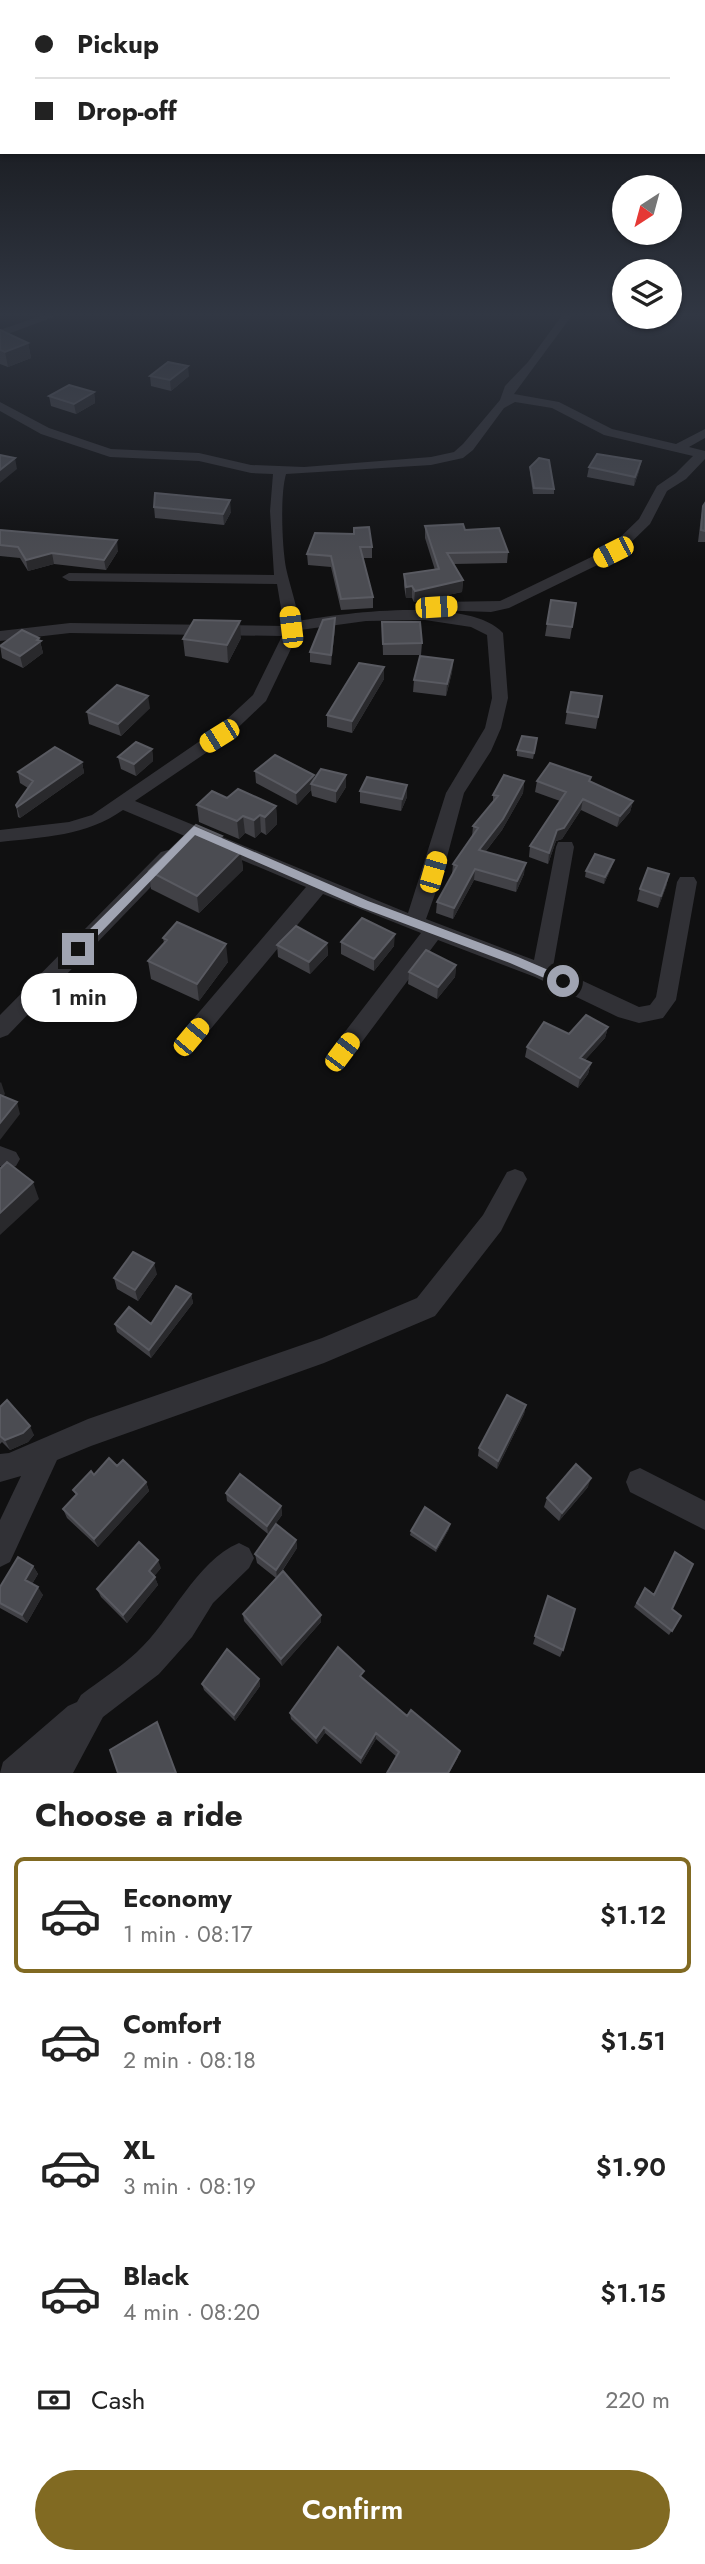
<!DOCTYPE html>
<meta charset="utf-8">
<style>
body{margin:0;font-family:Jost,sans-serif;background:#f6f6f6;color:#222;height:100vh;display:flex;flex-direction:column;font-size:26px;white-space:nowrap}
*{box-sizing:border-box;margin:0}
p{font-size:23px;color:#767676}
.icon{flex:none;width:38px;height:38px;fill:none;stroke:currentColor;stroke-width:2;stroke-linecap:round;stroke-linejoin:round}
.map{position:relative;height:1773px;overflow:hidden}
.details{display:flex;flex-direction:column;background:#fff;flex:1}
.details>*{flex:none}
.hud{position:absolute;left:0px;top:0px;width:705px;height:154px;box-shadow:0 2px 5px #0004;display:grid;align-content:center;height:154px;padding:0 35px;background:#fff}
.needle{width:46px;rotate:216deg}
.buttons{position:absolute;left:612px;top:175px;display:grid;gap:14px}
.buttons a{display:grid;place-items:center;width:70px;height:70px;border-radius:50%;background:#fff;box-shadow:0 2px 5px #0004;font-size:35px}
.end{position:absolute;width:32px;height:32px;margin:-16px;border:9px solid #a0a4b2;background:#111;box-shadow:0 0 0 4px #111}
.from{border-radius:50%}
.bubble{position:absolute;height:49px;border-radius:24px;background:#fff;box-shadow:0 2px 5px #0004;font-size:23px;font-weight:600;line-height:49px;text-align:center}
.car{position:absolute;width:21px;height:42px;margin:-21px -10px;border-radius:9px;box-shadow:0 0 5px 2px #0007;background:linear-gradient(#f5c518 24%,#345 0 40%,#f5c518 0 76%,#345 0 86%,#f5c518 0)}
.hud b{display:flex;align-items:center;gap:24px;height:66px;font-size:26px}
.hud b+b{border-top:2px solid #e0e0e0}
.hud i{width:18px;height:18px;background:#222}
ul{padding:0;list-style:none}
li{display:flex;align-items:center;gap:21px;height:116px;margin:0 14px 10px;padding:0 21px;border:4px solid transparent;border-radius:10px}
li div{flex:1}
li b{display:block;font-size:26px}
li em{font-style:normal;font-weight:600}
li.active{border-color:#816a22}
li>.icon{width:63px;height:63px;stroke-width:1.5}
h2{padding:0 35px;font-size:32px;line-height:84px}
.pay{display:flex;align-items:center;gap:18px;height:77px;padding:0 35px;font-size:26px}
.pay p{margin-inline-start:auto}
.primary-button{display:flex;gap:14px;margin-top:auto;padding:14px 35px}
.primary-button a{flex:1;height:80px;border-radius:42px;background:#816a22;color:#fff;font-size:28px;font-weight:600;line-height:80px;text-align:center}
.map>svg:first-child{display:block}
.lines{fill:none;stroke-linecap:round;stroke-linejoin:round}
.minor{fill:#313136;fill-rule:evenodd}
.wall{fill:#414146}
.shaded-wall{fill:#29292c}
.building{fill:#4b4c52;stroke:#595a61;stroke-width:2}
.route{fill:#a0a4b2}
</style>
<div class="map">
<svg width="705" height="1773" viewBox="0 0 705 1773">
<rect width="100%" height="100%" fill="#101011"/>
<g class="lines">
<!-- minor -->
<path class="minor" d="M46,314H61L0,337V330Z
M563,314H573L514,394L559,402L612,429L676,444L705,429V438L689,447L705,451V459L686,479L667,491L650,524L618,555L509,608L491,612L434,610L431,607L439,602L500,601L608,549L639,519L657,486L676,473L693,456L604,435L552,408L515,402L504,408L473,450L463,458L431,465L286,474C280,495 282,546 286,568C290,586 296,602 299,621C344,613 469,596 503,633L508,698L501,728L491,751L464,793L443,872L426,919L534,960L556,847L558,842H572L574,847L553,967L639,1007L650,1005L656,997L677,882L680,877H694L697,882L676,1000L663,1018L639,1023L618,1017L535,977L438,940L350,1058L342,1061L334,1058L331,1052L334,1046L421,933L323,894L199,1043L191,1046L183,1043L180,1037L183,1031L306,887L123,810C86,836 44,837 0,842V830L69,822L92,815L213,732L253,695L282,636L70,633L0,641V631L70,623L284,626L277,584L69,581L62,577L69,573L274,575L270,511L273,474L251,473L199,461L110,457L41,434L0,411V402L49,428L111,449L199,453L251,465L304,467L431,457L454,452L463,444L500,400L505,386L528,362ZM425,620L471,627L487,635L492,698L485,728L446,793L408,913L135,801L225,740L266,701L300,630L366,621Z
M168,850L175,852L177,857L175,862L8,1035L0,1038V1015L161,852Z
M0,1146L16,1152L20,1159L16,1166L8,1169L0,1166Z
M515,1169L523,1172L527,1179L501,1231L435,1316L324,1363L91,1446L57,1460L10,1562L0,1567V1520L21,1476L0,1482V1454L9,1453L88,1419L322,1338L417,1298L483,1215L507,1172Z
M640,1468L705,1501V1530L630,1492L626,1482L630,1472Z
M239,1543L249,1548L254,1558L249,1568L213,1603L192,1637L159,1674L103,1717L73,1773H0L3,1762L68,1706L77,1702L81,1695C99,1681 120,1668 137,1652C171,1621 196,1561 239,1543Z"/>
</g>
<!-- wall -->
<path class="wall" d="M0,330L28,343L31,358L8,367L0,364Z
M150,376H189L171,391L151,386Z
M94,392L95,403L76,414L51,406L49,396Z
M641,461L639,471L634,486L587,477L589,467Z
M530,467L554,489V494H533L530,472Z
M705,503V542H698L701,517L703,506Z
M154,507L231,512L224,525L155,518Z
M425,526L465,530L508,552L507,563L453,564L463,580L462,592L414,602L412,598H406L404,586V574L435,570L425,538Z
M354,528L372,547V558H363L373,597V608L341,610L331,567L308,565L307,554L354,534Z
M0,530L118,551L106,570L54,564L28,571L20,558L0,556Z
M576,603L570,639L545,636L547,624Z
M382,622L422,643L421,655H383Z
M335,628L331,665L310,662V652Z
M241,638L228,663L185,656L183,639Z
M40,641L43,653L23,668L2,658L0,645Z
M453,660L452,672L446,696L413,692L414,680Z
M384,667V679L352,733L327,727V715Z
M602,696L596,729L565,724L567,712Z
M150,708L121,736L89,724L87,712Z
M536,744L533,759L517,756V750Z
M152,749L153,761L136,776L121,769L118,757Z
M82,762L84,773L20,818L18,817L16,805L28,788L20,783L18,772Z
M255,771L314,775V780L346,787L336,803L312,796L311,790L297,805L256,783Z
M524,781L523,793L502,830L486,851L524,874L516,892L474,880L453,919L436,913L437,902L452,875L453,864L472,837L473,826L493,802V795Z
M537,781L590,782L633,801L630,812L617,827L581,810L562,839L556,841L548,864L529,857L530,846L560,801L535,792Z
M360,791L407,797L401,811L360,803Z
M227,798L276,806L277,824L266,835L261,832L255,838L245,833L239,839L199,822L197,805Z
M222,843L241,852L243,870L199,913L151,889L149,871Z
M612,866L604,884L585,877L586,871Z
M669,874L666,887L658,908L637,901L640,889Z
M163,938L228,962L199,1001L151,979L148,961L164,943Z
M341,942L394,946L374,971L341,954Z
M327,943L328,955L310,974L278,957L277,945Z
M456,965L455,977L437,999L408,984L409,972Z
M608,1027L605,1038L585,1060L591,1063L588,1074L578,1088L525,1057L527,1047L569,1034Z
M157,1274L138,1301L117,1289L114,1278Z
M191,1294L193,1303L151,1358L117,1332L115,1324H151Z
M526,1405L524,1414L497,1469L478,1456L479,1448Z
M0,1407L34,1435L28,1442L10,1450L2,1442L0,1444Z
M117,1466L146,1482L149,1491L98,1547L67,1518L63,1509L76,1495L73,1490L94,1475Z
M588,1487L559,1521L544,1507L547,1498Z
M226,1493L281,1506L282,1515L268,1534L227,1501Z
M449,1529L436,1552L410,1535L411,1531Z
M296,1540L297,1548L279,1576L321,1615V1622L282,1666L244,1621L243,1614L276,1578L257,1563L255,1554Z
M33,1566L38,1574L32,1584L43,1595L27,1623L0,1608V1587Z
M161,1568L154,1576L158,1585L127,1623L101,1597L97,1589Z
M645,1588L681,1616L669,1635L634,1607Z
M548,1596L563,1650L560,1657L533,1644Z
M259,1679L260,1686L235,1721L204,1690L202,1684Z
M363,1679L458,1757L449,1773H387L397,1757L376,1739L361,1764L325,1733L317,1744L291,1719L290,1713Z"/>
<!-- shaded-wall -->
<path class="shaded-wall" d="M28,343L31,358L8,367L5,352Z
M188,366L189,376L171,391L170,380Z
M94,392L95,403L76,414L74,404Z
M15,458L17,469L0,483V470Z
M641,461L639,471L634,486L635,477Z
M230,500L231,512L224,525L223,514Z
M117,540L118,551L106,570L104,560Z
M52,553L54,564L28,571L26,560Z
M463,580L462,592L414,602L415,591Z
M412,586V598H406V587Z
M335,618V628L331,665V655Z
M240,621L241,638L228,663L227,645Z
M39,638L43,653L23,668L20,656Z
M453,660L452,672L446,696L447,684Z
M384,667V679L352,733V721Z
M148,696L150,708L121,736L118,724Z
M152,749L153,761L136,776L134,764Z
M82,762L84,773L20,818L17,807Z
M314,775V785L311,784V790L297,805L296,793Z
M346,775V787L336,803V791Z
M524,781L523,793L502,830L478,861L479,850Z
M407,785V797L401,811L402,799Z
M583,799L581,810L562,839L556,841L548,864L549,853L557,830Z
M633,801L630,812L617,827L620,816Z
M276,806L277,824L266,835L265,817Z
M260,815L261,832L255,838L254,820Z
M243,816L245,833L239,839L237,821Z
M241,852L243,870L199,913L197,896Z
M614,860L612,866L604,884L605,877Z
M526,863L524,874L516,892L517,881Z
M475,869L474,880L453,919L454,908Z
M669,874L666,887L658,908L661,896Z
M395,934L394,946L374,971V959Z
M327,943L328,955L310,974L309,962Z
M226,944L228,962L199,1001L197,984Z
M456,965L455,977L437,999L438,987Z
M608,1027L605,1038L578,1068L580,1058Z
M591,1063L588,1074L578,1088L580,1078Z
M1,1082L5,1094L0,1100V1083Z
M17,1102L20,1114L0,1140V1123Z
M33,1182L39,1199L0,1235V1213Z
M154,1263L157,1274L138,1301L135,1290Z
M191,1294L193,1303L151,1358L149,1350Z
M526,1405L524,1414L497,1469L498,1461Z
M30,1426L34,1435L28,1442L10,1450L5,1440Z
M591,1478L588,1487L559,1521L562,1513Z
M146,1482L149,1491L98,1547L94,1539Z
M281,1506L282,1515L268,1534L267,1526Z
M450,1524L449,1529L436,1552V1548Z
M296,1540L297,1548L277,1578L276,1570Z
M158,1560L161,1568L152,1579L149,1571Z
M33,1566L38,1574L30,1587L25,1580Z
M155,1577L158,1585L127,1623L123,1615Z
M38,1587L43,1595L27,1623L22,1615Z
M321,1615V1622L282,1666L281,1659Z
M259,1679L260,1686L235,1721L234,1715Z
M324,1727L325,1733L317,1744L316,1738Z
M376,1733V1739L361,1764V1758Z"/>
<!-- building -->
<path class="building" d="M0,330L28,343L5,352L0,350Z
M168,362L188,366L170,380L150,376Z
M69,385L94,392L74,404L49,396Z
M597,454L641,461L635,477L589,467Z
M0,455L15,458L0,470Z
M539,458L549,460L554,489L534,488L530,467Z
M155,493L230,500L223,514L154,507Z
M705,503V531L701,530L703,506Z
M463,524L465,530L499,528L508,552L447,553L463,580L415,591L412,586L406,587L404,574L439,569L425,526Z
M369,527L372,547H360L373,597L341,599L331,556L307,554L315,533L354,534V528Z
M0,530L117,540L104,560L52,553L26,560L18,547L0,545Z
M551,600L576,603L572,627L547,624Z
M335,618L331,655L310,652L323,620Z
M194,620L240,621L227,645L183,639Z
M382,622H420L422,643L383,644Z
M22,630L39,638L37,640L41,641L20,656L0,646Z
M420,656L453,660L447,684L414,680Z
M359,663L384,667L352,721L327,715Z
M117,685L148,696L118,724L87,712Z
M571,692L602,696L598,717L567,712Z
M522,736L537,738L534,753L517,750Z
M136,742L152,749L134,764L118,757Z
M55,747L82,762L17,807L16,805L33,781L18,772Z
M275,755L314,775L296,793L255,771Z
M550,763L591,777L589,781L633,801L620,816L583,799L564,828L557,830L549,853L530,846L566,792L537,781Z
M321,769L346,775L336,791L311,784Z
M504,775L524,781L503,819L479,850L526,863L517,881L475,869L454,908L437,902L457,866L453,864L478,828L473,826L498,796L493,795Z
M367,777L407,785L402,799L360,791Z
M238,789L276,806L265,817L260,815L254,820L243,816L237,821L197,805L212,791L227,798Z
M196,825L222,836L217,840L241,852L197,896L149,871Z
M595,854L614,860L605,877L586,871Z
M648,868L669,874L661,896L640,889Z
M362,918L395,934L374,959L341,942Z
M177,922L226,944L197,984L148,961L167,940L163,938Z
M296,926L327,943L309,962L277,945Z
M426,950L456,965L438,987L409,972Z
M586,1015L608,1027L580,1058L591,1063L580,1078L527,1047L544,1022L569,1034Z
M0,1095L17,1102L0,1123Z
M7,1162L33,1182L0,1213V1169Z
M133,1252L154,1263L135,1290L114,1278Z
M176,1286L191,1294L149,1350L115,1324L129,1307L151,1324Z
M507,1395L526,1405L498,1461L479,1448Z
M7,1400L30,1426L23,1433L5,1440L0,1436V1407Z
M109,1458L117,1466L123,1460L146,1482L94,1539L63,1509L77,1494L73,1490L91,1471L94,1475Z
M576,1464L591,1478L562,1513L547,1498Z
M240,1474L281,1506L267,1526L226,1493Z
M425,1507L450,1524L436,1548L411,1531Z
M276,1524L296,1540L276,1570L255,1554Z
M139,1542L158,1560L149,1571L155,1577L123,1615L97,1589Z
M675,1552L693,1564L672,1609L681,1616L672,1631L637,1603L645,1588L654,1595Z
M18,1557L33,1566L25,1580L38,1587L22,1615L0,1603V1587Z
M283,1571L321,1615L281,1659L243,1614Z
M548,1596L575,1609L563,1650L535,1636Z
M338,1647L364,1671L360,1676L407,1716L411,1710L460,1751L448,1773H387L399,1752L376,1733L361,1758L324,1727L316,1738L290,1713Z
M227,1649L259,1679L234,1715L202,1684Z
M157,1722L176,1773H118L110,1750Z"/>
<!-- sky -->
<linearGradient id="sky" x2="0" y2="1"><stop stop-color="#090909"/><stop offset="0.56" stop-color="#313743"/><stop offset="1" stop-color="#313743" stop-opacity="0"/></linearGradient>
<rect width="705" height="562" fill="url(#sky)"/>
<!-- route -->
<path class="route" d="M194,826L368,901L518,957L567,978L569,981L567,984H558L510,963L360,907L195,835L82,952H73V946Z"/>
</svg>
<div class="buttons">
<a><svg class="needle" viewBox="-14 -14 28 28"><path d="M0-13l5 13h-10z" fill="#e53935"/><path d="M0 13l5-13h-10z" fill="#767676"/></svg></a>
<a><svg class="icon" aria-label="layers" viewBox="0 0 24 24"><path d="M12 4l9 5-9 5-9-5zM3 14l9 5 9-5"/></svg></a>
</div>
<i class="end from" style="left:563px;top:981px"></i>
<i class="end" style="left:78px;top:949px"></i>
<div class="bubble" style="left:21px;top:973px;width:116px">1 min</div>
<i class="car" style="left:613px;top:552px;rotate:243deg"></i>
<i class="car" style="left:436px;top:607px;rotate:86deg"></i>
<i class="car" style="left:291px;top:627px;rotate:353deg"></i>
<i class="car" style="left:219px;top:736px;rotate:238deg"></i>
<i class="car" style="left:433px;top:872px;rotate:16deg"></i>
<i class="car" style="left:191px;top:1037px;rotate:40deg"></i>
<i class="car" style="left:342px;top:1052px;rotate:37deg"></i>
<div class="hud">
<b><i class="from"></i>Pickup</b>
<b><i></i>Drop-off</b>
</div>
</div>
<section class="details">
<h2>Choose a ride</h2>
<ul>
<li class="active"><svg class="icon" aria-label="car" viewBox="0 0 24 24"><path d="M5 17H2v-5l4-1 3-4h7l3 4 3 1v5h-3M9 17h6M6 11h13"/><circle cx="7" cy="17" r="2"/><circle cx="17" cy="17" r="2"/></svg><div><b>Economy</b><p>1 min · 08:17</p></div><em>$1.12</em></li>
<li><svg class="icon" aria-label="car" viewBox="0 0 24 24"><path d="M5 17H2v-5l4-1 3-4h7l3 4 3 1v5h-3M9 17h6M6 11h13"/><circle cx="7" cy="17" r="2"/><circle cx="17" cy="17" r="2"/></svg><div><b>Comfort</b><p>2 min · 08:18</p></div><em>$1.51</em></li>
<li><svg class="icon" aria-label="car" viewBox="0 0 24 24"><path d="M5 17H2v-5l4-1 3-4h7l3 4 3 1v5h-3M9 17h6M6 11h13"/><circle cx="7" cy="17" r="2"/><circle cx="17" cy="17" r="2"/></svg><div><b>XL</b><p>3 min · 08:19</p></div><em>$1.90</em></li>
<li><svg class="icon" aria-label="car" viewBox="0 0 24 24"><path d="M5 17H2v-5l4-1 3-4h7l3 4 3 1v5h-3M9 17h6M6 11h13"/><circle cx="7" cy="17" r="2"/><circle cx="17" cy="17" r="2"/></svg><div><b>Black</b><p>4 min · 08:20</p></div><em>$1.15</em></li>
</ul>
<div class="pay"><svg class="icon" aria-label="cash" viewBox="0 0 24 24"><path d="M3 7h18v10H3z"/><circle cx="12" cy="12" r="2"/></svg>Cash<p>220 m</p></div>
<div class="primary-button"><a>Confirm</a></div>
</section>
